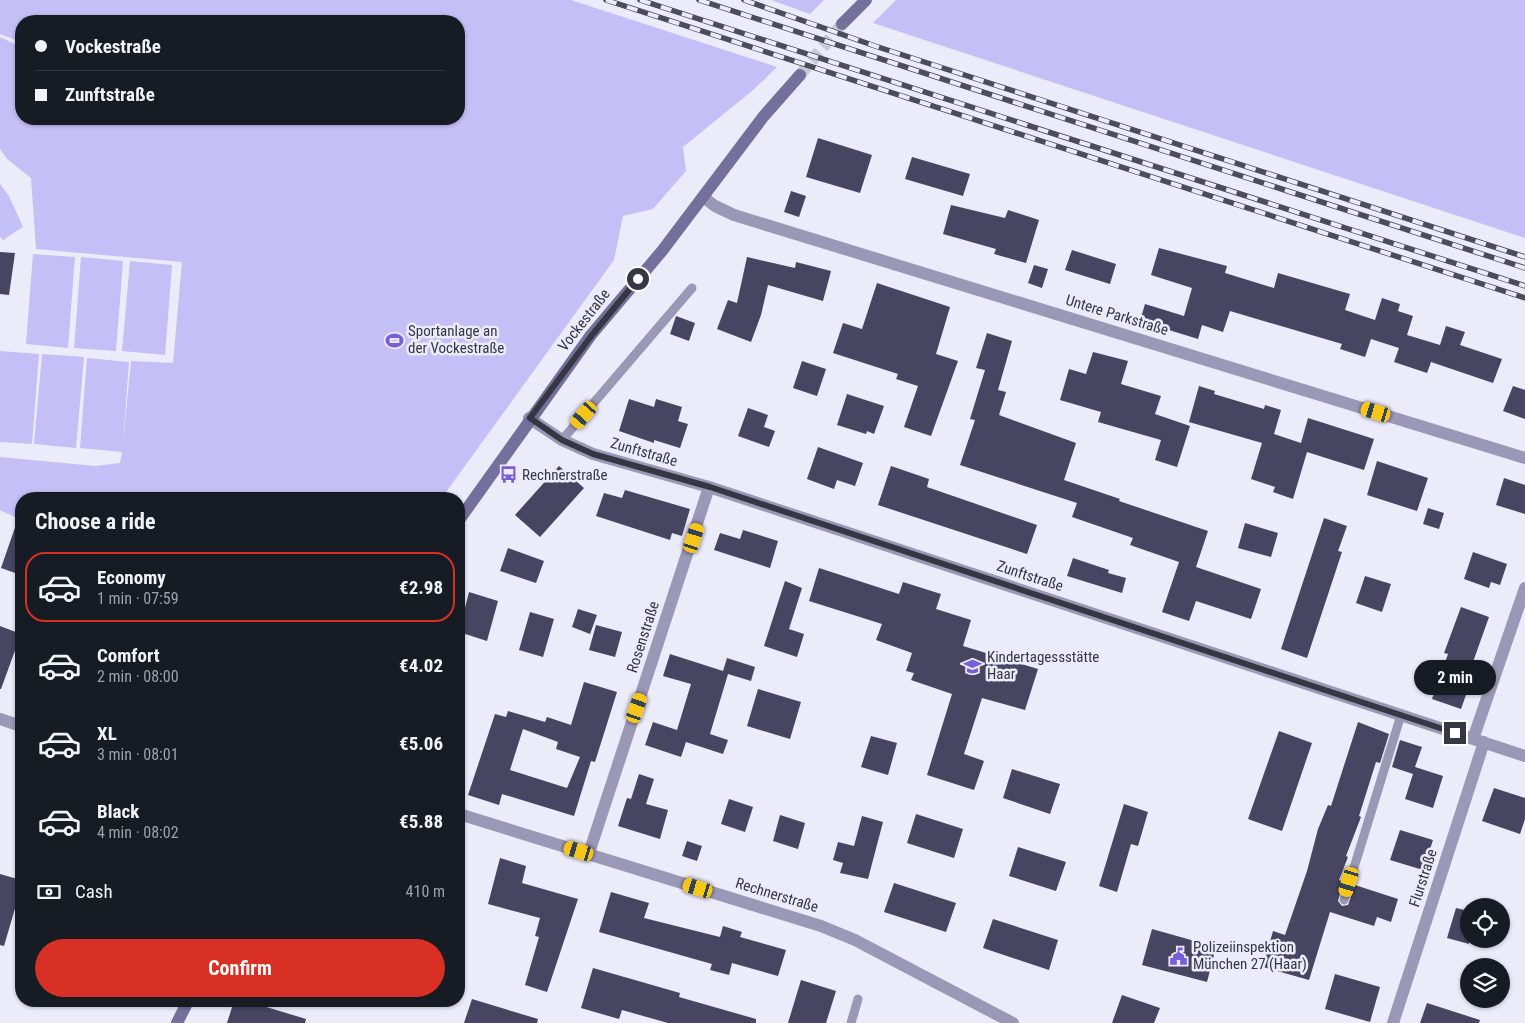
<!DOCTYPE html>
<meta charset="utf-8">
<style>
body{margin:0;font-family:"Roboto Condensed",sans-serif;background:#20242c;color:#f1f3f6;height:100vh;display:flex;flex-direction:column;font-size:19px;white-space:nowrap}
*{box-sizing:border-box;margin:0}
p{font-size:16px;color:#9ea1a6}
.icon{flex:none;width:28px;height:28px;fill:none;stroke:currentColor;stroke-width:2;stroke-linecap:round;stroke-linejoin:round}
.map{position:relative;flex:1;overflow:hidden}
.drawer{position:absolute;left:15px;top:492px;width:450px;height:515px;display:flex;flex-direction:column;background:#171b24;border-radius:20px;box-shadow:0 1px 4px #0004}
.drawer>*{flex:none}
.banner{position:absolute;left:15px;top:15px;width:450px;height:110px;border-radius:20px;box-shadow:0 1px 4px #0004;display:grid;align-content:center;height:110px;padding:0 20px;background:#171b24}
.controls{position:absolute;left:1460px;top:898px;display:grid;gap:10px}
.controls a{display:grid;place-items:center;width:50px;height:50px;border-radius:50%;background:#171b24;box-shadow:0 1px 4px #0004;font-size:25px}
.end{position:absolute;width:22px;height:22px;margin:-11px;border:6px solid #373643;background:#fff;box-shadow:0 0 0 2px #fff}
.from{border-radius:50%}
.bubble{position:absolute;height:35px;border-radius:18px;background:#171b24;box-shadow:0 1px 4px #0004;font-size:16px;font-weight:700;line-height:35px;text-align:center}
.car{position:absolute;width:15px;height:30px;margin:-15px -8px;border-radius:6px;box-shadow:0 0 4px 1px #0007;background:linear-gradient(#f5c518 24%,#345 0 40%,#f5c518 0 76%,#345 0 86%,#f5c518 0)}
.banner b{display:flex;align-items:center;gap:18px;height:48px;font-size:19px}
.banner b+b{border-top:1px solid #363941}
.banner i{width:12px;height:12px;background:#f1f3f6}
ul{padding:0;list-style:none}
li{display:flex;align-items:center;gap:15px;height:70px;margin:0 10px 8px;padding:0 10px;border:2px solid transparent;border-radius:20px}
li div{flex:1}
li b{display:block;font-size:19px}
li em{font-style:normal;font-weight:700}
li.selected{border-color:#d93025}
li>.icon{width:45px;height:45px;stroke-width:1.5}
h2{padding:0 20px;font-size:22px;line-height:60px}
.pay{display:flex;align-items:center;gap:12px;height:55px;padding:0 20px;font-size:19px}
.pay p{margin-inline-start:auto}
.button{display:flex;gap:10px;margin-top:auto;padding:10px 20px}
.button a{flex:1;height:58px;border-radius:30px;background:#d93025;color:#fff;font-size:20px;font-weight:700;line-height:58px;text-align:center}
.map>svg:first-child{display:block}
.green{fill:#c5bff7}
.building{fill:#484562;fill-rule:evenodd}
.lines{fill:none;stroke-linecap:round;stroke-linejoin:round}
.secondary-tunnel{stroke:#c8c7d5;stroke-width:12;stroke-dasharray:12 6;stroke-linecap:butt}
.service{stroke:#9b98b7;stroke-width:9}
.minor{stroke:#9b98b7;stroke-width:12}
.secondary{stroke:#74709b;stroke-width:12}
.rail-casing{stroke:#4d4c59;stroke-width:5.5}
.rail{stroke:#ecebf9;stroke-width:4;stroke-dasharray:11;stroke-linecap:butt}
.route{stroke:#373643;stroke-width:6}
.labels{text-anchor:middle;stroke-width:5;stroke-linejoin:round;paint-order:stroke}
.street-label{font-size:15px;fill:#373643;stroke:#ecebf9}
.poi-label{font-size:15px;fill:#373643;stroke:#ecebf9;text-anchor:start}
</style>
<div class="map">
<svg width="1525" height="1023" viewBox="0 0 1525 1023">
<rect width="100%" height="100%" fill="#ecebf9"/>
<!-- green -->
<path class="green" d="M0,0H571L777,67L752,91L683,147L686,171L653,209L623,216L614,260L441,499H21V520L0,510V457L95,466L120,463L122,452L80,448L87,358L129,362L123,444L131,361L173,363L182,262L36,249L31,178L7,159L0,149V37L21,47V119H459V21H21V42L0,34Z
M771,0H824L810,14Z
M896,0H1525V238L873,23Z
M0,184L9,196L23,227L3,240L0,237Z
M33,254L75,257L68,348L26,344Z
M81,257L123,261L116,351L74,348Z
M130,261L172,265L165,355L122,351Z
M0,351L39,354L32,444L0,442Z
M42,354L84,357L76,448L34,444Z"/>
<!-- building -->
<path class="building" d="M818,138L872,155L860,193L806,177Z
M912,157L970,174L963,196L905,179Z
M791,191L806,196L799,217L784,212Z
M951,205L1005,218L1008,210L1039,220L1026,263L994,254L996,249L943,234Z
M1159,248L1227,266L1225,273L1274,288L1278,273L1350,294L1345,310L1375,320L1382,298L1400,304L1398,311L1413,316L1407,335L1440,345L1446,326L1465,332L1460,345L1502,359L1493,383L1431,362L1427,373L1394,362L1399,348L1371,339L1365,357L1340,349L1342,344L1230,311L1223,332L1202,325L1198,339L1140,321L1145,304L1184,316L1192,288L1151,275Z
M1072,250L1116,264L1110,284L1065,270Z
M0,252L15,253L9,295L0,294Z
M747,257L795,268L796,262L831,271L823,301L768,285L761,315L751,342L717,329L728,300L737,303Z
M1034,265L1048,269L1042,288L1028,283Z
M877,283L950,307L936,354L958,361L931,436L904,427L918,386L896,379L898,374L833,353L843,323L862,329Z
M676,316L695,323L689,341L670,334Z
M987,333L1012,341L998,390L1006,392L999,415L1076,443L1064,480L1120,499L1119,501L1208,531L1196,567L1261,589L1251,619L1196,601L1189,621L1162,612L1179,562L1130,545L1133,538L1072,517L1077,503L960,465L975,420L970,419L985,370L976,368Z
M1093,352L1128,361L1121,384L1161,396L1155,414L1190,426L1177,467L1155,460L1161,440L1098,422L1101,412L1060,400L1069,369L1086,374Z
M802,361L826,369L817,396L793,388Z
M1199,386L1215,391L1214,394L1264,409L1265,405L1281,410L1274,434L1301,443L1308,418L1374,439L1364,470L1307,452L1293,499L1273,492L1275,487L1251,479L1262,443L1189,422Z
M1513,386L1525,390V419L1503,411Z
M847,394L884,406L874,434L867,431L866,434L837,425Z
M629,399L654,407L656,399L682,407L678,421L688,424L680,448L654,440V443L619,431Z
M748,408L768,415L764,427L775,431L769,447L738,436Z
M818,447L863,463L855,486L837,480L834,489L807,479Z
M1377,461L1428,478L1417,511L1367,495Z
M559,466L584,488L540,537L515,515Z
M891,466L929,479L927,487L1037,525L1027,554L878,505Z
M1504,478L1525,485V514L1496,505Z
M625,490L690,509L682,536L672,533L670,540L596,516L604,493L622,498Z
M1428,508L1444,513L1439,529L1423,524Z
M19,516L21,517V575L1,568Z
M1324,518L1347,526L1338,551L1342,552L1307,658L1281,649Z
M1245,523L1278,533L1271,557L1238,548Z
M743,530L778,541L770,568L714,550L720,533L740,539Z
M508,548L544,561L536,583L500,571Z
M1473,552L1507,564L1500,585L1491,582L1489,588L1464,579Z
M1073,558L1109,570L1108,573L1126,578L1122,593L1067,576Z
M819,568L899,594L903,582L941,594L936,609L971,620L963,646L1038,669L1025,710L982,698L964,754L984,761L974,790L927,775L952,694L911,680L914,673L906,671L912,653L876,640L882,624L809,601Z
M1365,576L1391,584L1382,612L1356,603Z
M785,581L802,588L789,629L804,634L797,657L764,646Z
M469,592L498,601L487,641L459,632Z
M1461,607L1489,617L1473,662L1477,664L1461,709L1432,699L1448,654L1444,653Z
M578,609L597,615L590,634L572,627Z
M530,612L554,619L543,657L519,650Z
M596,625L622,632L615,657L589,650Z
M0,626L21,634L1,689H0Z
M670,654L723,671L727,658L755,667L751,681L728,674L710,734L728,740L723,754L686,742L681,757L645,745L653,722L677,730L691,684L663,676Z
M584,682L617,692L595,762L591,761L574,816L502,794L499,805L468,795L495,714L506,717L508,711L545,722L547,717L571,725ZM523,729L558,742L556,749L580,757L567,788L510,770Z
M758,689L801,702L790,739L747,726Z
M1358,722L1389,734L1380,763L1376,762L1359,816L1361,817L1346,856L1348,857L1339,880L1343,882L1338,901L1342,906L1348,905L1355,885L1398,899L1391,922L1377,917L1374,926L1330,912L1309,980L1263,967L1273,931L1285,935L1307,871L1318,829L1328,805L1331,806Z
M1279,731L1312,743L1282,831L1248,819Z
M871,736L897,743L888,775L861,767Z
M1400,740L1422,747L1415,767L1443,776L1433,808L1405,799L1413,774L1392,767Z
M1012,769L1060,784L1050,814L1003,798Z
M639,774L654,779L646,804L668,810L660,839L618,826L627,798L631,799Z
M1494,788L1525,798V819L1520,834L1482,821Z
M729,799L753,807L745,832L721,824Z
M1124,804L1148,812L1138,846L1131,844L1117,892L1099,886Z
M916,814L963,829L954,858L907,843Z
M780,815L805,823L798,849L773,841Z
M862,816L883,822L868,879L840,873L843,863L833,860L838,842L854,846Z
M1400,830L1433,840L1423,870L1390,860Z
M687,841L702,846L697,861L682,856Z
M1018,847L1066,862L1056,891L1009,876Z
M500,858L526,866L522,883L578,899L547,992L525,985L539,937L535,936L540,918L488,904Z
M0,874L21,880V888L4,946L0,945Z
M894,883L956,903L946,932L884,912Z
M611,892L649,903L644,918L720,937L723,926L742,932L740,937L786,950L778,976L732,963L729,975L710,970L712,964L599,932Z
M1456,908L1469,911V944L1447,938Z
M993,919L1058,940L1049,970L983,948Z
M1152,929L1216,947L1207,982L1142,965Z
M593,968L680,993L679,997L756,1019V1023H668L622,1010L619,1019L581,1008Z
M1335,974L1380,987L1370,1022L1325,1009Z
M801,980L836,991L826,1023H788Z
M1122,995L1160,1008L1154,1023H1112Z
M472,999L538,1019L537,1023H464Z
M234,1001H247L306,1019L305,1023H227Z
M1427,1003L1480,1020L1479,1023H1420Z"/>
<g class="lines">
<!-- secondary-tunnel -->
<path class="secondary-tunnel" d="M800,75L842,24"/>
<!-- service -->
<path class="service" d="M562,440L692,288
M1344,900L1401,715
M851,1023L858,999"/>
<!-- minor -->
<path class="minor" d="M703,197L715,206L734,215L1525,458
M529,418L562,440L593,454L709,487L1525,756
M0,719L21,726
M1473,739L1525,588
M459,814L821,926L855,940L1013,1023
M589,853L709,487
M1393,1023L1484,742"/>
<!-- secondary -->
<path class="secondary" d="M842,24L866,0
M459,520L591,335L662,251L763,117L800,75
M177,1023L188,1001"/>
<defs>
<path id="rail" d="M606,0L1525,298
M640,0L1525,286
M699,0L1525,268
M744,0L875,46L1525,257"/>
</defs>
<!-- rail casing -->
<use href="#rail" class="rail-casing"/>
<!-- rail -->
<use href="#rail" class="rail"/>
</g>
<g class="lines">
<!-- route -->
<path class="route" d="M638,279L592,335L530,418L562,440L593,454L710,487L1455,733"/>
</g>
<!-- icons -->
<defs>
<symbol id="stadium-bare" viewBox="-9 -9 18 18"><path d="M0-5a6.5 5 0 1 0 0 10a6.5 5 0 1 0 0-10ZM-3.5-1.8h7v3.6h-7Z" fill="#785ed9" stroke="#ecebf9" stroke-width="2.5" paint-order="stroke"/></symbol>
<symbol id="bus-bare" viewBox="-9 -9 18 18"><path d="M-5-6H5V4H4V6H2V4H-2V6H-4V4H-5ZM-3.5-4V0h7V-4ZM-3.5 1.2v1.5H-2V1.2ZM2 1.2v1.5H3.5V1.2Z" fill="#785ed9" stroke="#ecebf9" stroke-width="2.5" paint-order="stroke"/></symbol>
<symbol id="school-bare" viewBox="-9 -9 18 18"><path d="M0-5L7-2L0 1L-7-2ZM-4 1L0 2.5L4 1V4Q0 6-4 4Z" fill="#785ed9" stroke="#ecebf9" stroke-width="2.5" paint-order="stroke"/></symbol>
<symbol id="civic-bare" viewBox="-9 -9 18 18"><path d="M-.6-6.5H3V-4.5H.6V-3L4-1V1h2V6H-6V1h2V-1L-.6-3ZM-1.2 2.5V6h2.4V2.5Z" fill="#785ed9" stroke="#ecebf9" stroke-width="2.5" paint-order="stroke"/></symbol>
</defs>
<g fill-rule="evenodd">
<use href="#stadium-bare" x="382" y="328" width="25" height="25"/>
<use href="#bus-bare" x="496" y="462" width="25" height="25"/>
<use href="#school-bare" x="960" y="654" width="25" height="25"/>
<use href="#civic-bare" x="1166" y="944" width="25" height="25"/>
</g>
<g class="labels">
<!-- street labels -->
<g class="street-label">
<text transform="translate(1117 315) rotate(17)" y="5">Untere Parkstraße</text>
<text transform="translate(584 320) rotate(-52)" y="5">Vockestraße</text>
<text transform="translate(644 452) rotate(16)" y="5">Zunftstraße</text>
<text transform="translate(1030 576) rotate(18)" y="5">Zunftstraße</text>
<text transform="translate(643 637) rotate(-72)" y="5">Rosenstraße</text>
<text transform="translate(1423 878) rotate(-72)" y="5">Flurstraße</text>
<text transform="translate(777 895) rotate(17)" y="5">Rechnerstraße</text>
</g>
<!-- poi labels -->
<g class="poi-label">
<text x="408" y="336">Sportanlage an<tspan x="408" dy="17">der Vockestraße</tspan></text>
<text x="522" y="480">Rechnerstraße</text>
<text x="987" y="662">Kindertagessstätte<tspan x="987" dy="17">Haar</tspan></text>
<text x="1193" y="952">Polizeiinspektion<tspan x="1193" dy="17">München 27 (Haar)</tspan></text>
</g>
</g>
</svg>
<div class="controls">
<a><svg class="icon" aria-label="locate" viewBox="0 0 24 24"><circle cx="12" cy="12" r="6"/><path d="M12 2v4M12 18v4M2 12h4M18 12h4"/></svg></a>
<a><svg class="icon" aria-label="layers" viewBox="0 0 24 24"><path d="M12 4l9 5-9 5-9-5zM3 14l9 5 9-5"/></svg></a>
</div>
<i class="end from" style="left:638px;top:279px"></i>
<i class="end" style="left:1455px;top:733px"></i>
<div class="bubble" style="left:1414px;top:660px;width:82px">2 min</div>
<i class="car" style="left:1376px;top:412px;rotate:287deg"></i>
<i class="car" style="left:584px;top:415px;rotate:221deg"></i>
<i class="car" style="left:694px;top:538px;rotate:18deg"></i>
<i class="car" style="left:637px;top:708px;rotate:19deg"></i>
<i class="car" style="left:579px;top:851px;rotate:287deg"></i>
<i class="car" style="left:1349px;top:882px;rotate:197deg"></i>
<i class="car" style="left:698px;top:888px;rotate:287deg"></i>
<div class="banner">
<b><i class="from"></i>Vockestraße</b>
<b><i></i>Zunftstraße</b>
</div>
<section class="drawer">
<h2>Choose a ride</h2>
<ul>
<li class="selected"><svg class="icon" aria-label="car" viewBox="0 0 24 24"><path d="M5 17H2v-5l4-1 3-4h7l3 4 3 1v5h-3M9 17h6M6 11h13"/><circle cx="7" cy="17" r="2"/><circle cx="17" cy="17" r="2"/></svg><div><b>Economy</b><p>1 min · 07:59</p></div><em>€2.98</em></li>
<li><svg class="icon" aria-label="car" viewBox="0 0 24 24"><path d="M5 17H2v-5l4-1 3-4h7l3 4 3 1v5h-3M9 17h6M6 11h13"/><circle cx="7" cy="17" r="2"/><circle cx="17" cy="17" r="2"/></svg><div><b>Comfort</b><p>2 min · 08:00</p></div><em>€4.02</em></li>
<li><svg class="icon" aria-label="car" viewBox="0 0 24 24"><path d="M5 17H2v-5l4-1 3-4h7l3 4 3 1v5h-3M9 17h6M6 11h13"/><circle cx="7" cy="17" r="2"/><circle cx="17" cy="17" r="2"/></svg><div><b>XL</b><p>3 min · 08:01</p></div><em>€5.06</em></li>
<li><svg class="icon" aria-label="car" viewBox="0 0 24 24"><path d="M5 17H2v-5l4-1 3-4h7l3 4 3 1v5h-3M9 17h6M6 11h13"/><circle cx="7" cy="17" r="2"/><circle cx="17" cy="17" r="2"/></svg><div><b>Black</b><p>4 min · 08:02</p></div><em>€5.88</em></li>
</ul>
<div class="pay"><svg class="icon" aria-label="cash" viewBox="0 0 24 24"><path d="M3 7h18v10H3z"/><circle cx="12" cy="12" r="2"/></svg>Cash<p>410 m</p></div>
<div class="button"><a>Confirm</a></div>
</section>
</div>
